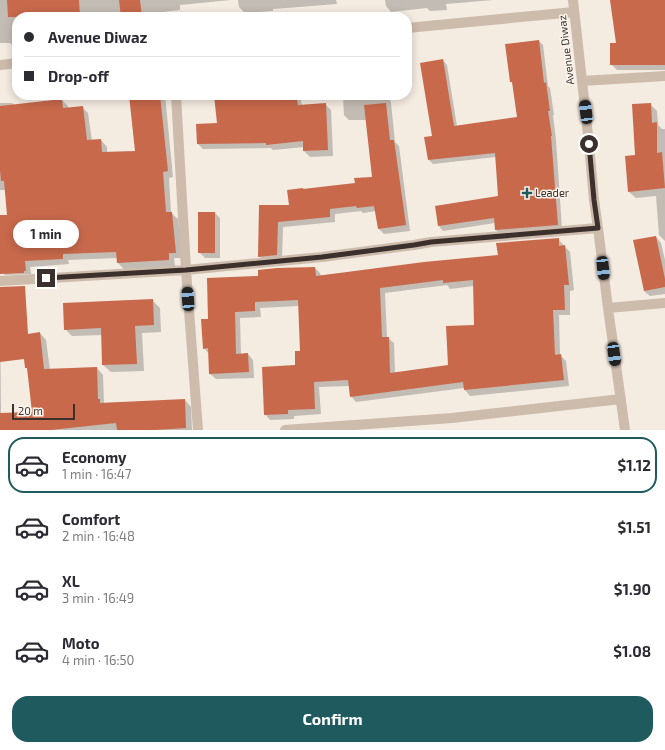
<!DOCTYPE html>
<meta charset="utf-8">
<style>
body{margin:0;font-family:"Exo 2",sans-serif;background:#f2f2f3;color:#2b2b33;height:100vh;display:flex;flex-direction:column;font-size:15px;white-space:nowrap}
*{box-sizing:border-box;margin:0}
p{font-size:13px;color:#7c7c81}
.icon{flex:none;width:22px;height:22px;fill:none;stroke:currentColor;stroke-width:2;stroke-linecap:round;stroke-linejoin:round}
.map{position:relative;height:430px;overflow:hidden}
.side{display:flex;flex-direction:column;background:#fff;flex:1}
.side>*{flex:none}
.banner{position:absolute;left:12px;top:12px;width:400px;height:88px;border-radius:16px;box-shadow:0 2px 10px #0003;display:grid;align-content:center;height:88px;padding:0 12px;background:#fff}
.scale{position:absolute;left:12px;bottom:10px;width:63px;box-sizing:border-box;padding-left:4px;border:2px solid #3b302b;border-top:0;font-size:11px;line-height:14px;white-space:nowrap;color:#3b302b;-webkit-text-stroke:3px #fbf5ee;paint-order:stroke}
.end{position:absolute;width:18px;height:18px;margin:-9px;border:5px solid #3b302b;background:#fff;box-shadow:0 0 0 2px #fff}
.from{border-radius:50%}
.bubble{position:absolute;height:28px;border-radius:14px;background:#fff;box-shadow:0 2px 10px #0003;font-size:13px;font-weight:700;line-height:28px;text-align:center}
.car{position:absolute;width:12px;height:24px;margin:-12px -6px;border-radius:5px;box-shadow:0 0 3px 1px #0007;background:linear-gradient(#222 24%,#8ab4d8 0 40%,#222 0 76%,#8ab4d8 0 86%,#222 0)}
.banner b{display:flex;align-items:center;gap:14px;height:38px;font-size:15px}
.banner b+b{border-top:1px solid #e1e1e2}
.banner i{width:10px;height:10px;background:#2b2b33}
ul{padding:7px 0 0;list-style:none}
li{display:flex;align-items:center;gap:12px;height:56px;margin:0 8px 6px;padding:0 4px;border:2px solid transparent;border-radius:16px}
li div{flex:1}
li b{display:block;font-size:15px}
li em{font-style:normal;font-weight:700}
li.active{border-color:#1f5a5e}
li>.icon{width:36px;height:36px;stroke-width:1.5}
.primary-button{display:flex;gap:8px;margin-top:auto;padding:8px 12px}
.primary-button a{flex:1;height:46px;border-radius:16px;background:#1f5a5e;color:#fff;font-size:16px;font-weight:700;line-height:46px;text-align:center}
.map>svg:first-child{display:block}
.shadow{fill:#0003;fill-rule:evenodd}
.building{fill:#c8694b;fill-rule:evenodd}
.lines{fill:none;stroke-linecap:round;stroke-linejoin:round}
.street{stroke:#cdbbac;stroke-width:10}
.route{stroke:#3b302b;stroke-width:5}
.poi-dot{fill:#1f5a5e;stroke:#fbf5ee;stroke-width:1.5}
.labels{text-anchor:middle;stroke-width:3;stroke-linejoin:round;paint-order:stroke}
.street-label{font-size:11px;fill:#3b302b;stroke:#fbf5ee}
.poi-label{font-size:11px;fill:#3b302b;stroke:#fbf5ee;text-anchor:start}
</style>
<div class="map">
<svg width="665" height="430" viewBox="0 0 665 430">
<rect width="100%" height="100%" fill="#f4ebe1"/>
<!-- shadow -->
<path class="shadow" d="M0,0H231L180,5V10L146,14L147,17H17V49H16L10,43H0Z
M238,0H336L337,4L273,9V11L245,13L239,7Z
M385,0H493L446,4L447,10L430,11L427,8L391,12L386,6Z
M611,0H665V70H617L611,64L617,44Z
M539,41L543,45L548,86L550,88L554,115H553L556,140L562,229L500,234L496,230L495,223L443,231L439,226L436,206L499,197L496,157L433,164L429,160L434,137L443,60L447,65L457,126L518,118L513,84L511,82Z
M130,95H165L173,177L169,178L171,213L178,219L182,258H174L175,266L124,269L118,263V258L68,260L69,264L30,267L31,274L5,275L0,270V216H8L6,190H0V103H12L15,105L62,100L68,106V109L82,107L88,113L92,141L101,140L107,147V153L136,152Z
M215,95H300L302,106L325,104L331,110L333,156L310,157L304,151V147L273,150L271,148L203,149L198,144L218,124Z
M343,95H389L391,103L395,142L399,146L410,231L384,234L379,229L376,211L363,213L361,211L335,214V222L283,227L282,260L265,261L259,256L260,206H290L373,178L366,120H349L344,115Z
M650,104L657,111L658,125L662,129H665V241L659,235L656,196L636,198L629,192L636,156Z
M215,213L220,218V258H205L199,252Z
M656,237L661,243L665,260V294L650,296L644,291Z
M558,239L570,252L574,290L570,291V315H559L560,355L566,361L569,386L470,396L465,390L464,388L356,402L351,396L349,386L319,387L321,414L294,416V419L270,420L265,414L296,366L301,352L299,306L260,308L261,317L240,318L241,355L248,354L253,360L254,378L216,379L210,374L209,354L204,348L209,320L259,277L315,268L320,273L321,276L499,256ZM447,285L450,289L474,286L475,326L449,366L395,373L394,343L388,338H387L385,293Z
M152,300L160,308L161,332L142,333L144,371L111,372L103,365L102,335L72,336L65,329Z
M0,304L1,414L34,413L29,371L26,367L40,333L46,340L50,370L97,368L103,375L104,403L185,400L191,407L192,430H0Z"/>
<!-- building -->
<path class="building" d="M7,0H79L80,17H8Z
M119,0H140L142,17H121Z
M610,0H665V65H610V43H616Z
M539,40L544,83L546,82L550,111H548L552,136H551L558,225L495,230L494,218L438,226L435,206L498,196L495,153L428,160L424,137L432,136L420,63L443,59L454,126L517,117L512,82H510L505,44Z
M129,95H160L168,171L163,172L166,212H172L176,253H169V260L117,263L116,252L63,254V259L25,261L26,271H24V273L0,274V215H7L4,181H1L0,170V106L62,99L63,108L83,106L87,140L101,139L102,152L135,151Z
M214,95H296L298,105L326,103L328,150L303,151V141L266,145V143L197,144L196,124L217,123Z
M386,103L390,140H394L406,225L378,229L374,206L357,208L356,206L330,209V217L278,222L277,255L258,257L259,205H289L287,190L303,188V189L355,183L354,178L372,177L364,105Z
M651,103L652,123L657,122V153L662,152L665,188L628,192L625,156L635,155L632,104Z
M198,212H215V253H198Z
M656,236L665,279V287L644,291L633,240Z
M559,238V246L565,245L569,285H564L565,310H553L555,355L561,354L564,380L464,390L463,382L350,397L348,380L314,382L315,409L288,410V414L264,415L262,367L295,365V351H300L298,300L255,302V311L235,312L236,354L248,353L249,372L209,374L208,348L203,349L201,319H208L207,278L258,276V270L277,268L315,267L316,276L424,262L498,255L496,243ZM443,280V283L473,280L474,325L446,326L448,365L390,373L389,337H382L380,288Z
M25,286L28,334L40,332L44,369L97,367L98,399H100V403L185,399L186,428L155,430H117L116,423L51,430H0V413L32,412L27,368H25L24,359L0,362V287Z
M153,299L154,325L135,326L137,364L102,365L101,328L64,330L63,303Z"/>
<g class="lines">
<!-- street -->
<path class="street" d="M573,0L589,144L594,200L598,228L608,308L625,430
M407,28L574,12
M0,65L17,63
M582,81L665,76
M176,95L186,270L198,430
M0,281L186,270L322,257L414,245L431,242L598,228
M608,308L665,303
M285,430L452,418L621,399"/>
</g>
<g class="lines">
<!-- route -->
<path class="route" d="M46,278L186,270L322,257L414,245L431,242L598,228L594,200L589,144"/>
</g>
<!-- markers -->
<path class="poi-dot" d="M525 187h4v4h4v4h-4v4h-4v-4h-4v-4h4z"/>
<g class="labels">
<!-- street labels -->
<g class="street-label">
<text transform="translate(566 50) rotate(-97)" y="4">Avenue Diwaz</text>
</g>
<!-- poi labels -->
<g class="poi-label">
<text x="535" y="197">Leader</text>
</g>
</g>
</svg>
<div class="scale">20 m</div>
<i class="end from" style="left:589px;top:144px"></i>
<i class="end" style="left:46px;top:278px"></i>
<div class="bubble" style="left:13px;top:220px;width:66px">1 min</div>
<i class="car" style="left:586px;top:112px;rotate:353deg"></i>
<i class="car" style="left:603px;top:268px;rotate:174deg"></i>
<i class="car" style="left:188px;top:299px;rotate:356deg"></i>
<i class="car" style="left:614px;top:354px;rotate:172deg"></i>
<div class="banner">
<b><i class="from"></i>Avenue Diwaz</b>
<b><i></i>Drop-off</b>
</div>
</div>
<section class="side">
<ul>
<li class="active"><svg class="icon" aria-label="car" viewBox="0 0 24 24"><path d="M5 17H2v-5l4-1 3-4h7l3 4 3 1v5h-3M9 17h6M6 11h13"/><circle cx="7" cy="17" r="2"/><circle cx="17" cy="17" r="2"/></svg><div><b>Economy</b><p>1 min · 16:47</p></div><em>$1.12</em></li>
<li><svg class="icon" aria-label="car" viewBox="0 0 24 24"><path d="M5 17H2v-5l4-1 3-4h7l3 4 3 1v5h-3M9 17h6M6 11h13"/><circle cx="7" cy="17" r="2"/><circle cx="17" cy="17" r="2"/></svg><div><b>Comfort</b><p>2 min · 16:48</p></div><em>$1.51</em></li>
<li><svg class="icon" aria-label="car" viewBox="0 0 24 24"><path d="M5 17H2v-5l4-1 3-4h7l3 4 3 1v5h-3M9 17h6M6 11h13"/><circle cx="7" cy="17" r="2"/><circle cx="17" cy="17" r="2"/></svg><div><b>XL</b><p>3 min · 16:49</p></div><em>$1.90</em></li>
<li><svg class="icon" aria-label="car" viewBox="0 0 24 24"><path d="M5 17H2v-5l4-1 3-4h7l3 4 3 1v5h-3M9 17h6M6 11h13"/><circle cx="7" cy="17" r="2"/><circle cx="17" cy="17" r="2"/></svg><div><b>Moto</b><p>4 min · 16:50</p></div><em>$1.08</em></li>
</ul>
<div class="primary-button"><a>Confirm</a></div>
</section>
